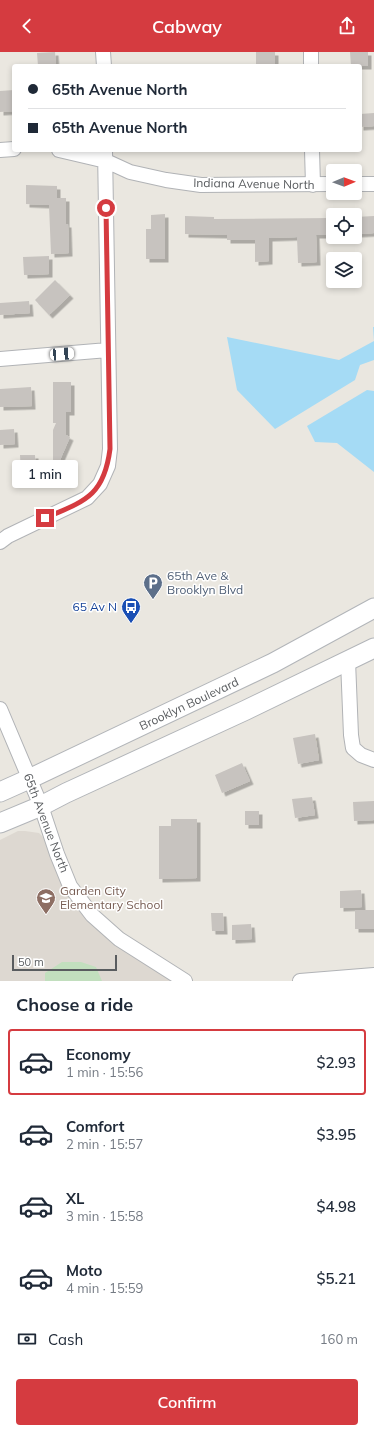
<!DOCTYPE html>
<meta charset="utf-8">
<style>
body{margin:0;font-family:Mulish,sans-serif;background:#f2f2f3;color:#1f2937;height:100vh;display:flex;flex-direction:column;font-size:15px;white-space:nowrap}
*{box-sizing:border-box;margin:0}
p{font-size:13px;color:#747a83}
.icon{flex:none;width:22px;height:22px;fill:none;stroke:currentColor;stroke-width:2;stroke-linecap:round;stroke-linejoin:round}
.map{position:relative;height:929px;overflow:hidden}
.side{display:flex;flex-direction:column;background:#fff;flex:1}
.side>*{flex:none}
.hud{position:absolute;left:12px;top:12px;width:350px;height:88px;border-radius:4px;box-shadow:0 2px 6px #0003;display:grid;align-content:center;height:88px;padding:0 16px;background:#fff}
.needle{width:26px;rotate:89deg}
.fabs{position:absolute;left:326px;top:112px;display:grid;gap:8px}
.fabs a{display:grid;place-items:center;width:36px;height:36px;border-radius:4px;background:#fff;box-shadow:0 2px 6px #0003;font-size:20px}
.scale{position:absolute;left:12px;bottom:10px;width:105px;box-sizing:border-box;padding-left:4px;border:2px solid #595c5f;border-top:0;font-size:11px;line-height:14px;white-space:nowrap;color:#595c5f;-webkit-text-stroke:3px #fff;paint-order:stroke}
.end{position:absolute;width:18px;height:18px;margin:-9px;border:5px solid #d53b40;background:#fff;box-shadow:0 0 0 2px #fff}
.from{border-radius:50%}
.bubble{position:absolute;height:28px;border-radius:4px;background:#fff;box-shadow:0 2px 6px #0003;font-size:13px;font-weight:600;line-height:28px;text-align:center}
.car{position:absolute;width:12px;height:24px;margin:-12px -6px;border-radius:5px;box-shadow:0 0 3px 1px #0007;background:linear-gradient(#fff 24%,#345 0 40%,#fff 0 76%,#345 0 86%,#fff 0)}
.hud b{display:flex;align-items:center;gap:14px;height:38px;font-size:15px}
.hud b+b{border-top:1px solid #e0e1e3}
.hud i{width:10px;height:10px;background:#1f2937}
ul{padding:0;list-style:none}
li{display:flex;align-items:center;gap:12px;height:66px;margin:0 8px 6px;padding:0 8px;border:2px solid transparent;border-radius:4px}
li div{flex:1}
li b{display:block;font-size:15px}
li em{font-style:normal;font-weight:600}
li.current{border-color:#d53b40}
li>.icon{width:36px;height:36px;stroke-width:1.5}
h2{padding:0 16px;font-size:18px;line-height:48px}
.pay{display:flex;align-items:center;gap:10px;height:44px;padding:0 16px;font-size:15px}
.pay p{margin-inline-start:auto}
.button{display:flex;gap:8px;margin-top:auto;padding:8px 16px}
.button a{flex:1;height:46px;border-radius:4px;background:#d53b40;color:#fff;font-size:16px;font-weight:600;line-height:46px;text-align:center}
header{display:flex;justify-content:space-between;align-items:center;height:52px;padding:0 16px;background:#d53b40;color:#fff;font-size:18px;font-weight:600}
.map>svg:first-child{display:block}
.education{fill:#ddd8d1}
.green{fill:#c2dfbe}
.water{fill:#a5dbf5}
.building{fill:#c7c3bf;filter:url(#shadow)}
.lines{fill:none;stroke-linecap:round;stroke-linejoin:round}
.minor-casing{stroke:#b1b3b6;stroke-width:16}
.secondary-casing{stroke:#b2b5b9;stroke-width:21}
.minor{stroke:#fff;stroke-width:14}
.secondary{stroke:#fff;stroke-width:19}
.route{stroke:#d53b40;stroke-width:5}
.labels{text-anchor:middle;stroke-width:3;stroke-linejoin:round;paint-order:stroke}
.street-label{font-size:12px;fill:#595c5f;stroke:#fff}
.service-label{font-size:12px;fill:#4e5e75;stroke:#fff;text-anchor:start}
.transit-label{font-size:12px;fill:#164399;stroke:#fff;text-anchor:end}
.education-label{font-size:12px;fill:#785e54;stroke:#fff;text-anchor:start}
</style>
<header><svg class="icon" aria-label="back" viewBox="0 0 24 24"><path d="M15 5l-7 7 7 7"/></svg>Cabway<svg class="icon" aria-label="share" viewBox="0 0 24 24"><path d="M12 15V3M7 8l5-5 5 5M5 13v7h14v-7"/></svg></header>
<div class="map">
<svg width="374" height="929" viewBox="0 0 374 929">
<defs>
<filter id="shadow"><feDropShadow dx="3.5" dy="3.5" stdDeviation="0" flood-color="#0004"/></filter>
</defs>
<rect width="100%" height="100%" fill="#eae7e0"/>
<!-- education -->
<path class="education" d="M18,779H25L39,781L48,790L106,877L172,929H0V788Z"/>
<!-- green -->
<path class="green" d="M62,910H81L96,915L102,929H45V921Z"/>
<!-- water -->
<path class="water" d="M373,275H374V308L360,313L355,328L275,377L237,338L227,285L339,308L374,289Z
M367,338L374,339V420L337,391L315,390L307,374Z"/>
<!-- building -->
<path class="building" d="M55,0L56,14H38L37,1Z
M256,0H275V14H256Z
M350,0H368V14H351Z
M14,38V59L0,60V39Z
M374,61V74L360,75V62Z
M26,133L57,134V146H66V172H68L69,201L51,202L49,153L26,152Z
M165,162V207H146V177H151V163Z
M185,164L214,165V167L333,166V183H316L317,210L298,211L297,185L269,186V209L255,210V188H227V183L185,182Z
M374,164V181L355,182V165Z
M49,204V222L24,223L23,205Z
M55,228L70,243L49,263L35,248Z
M29,249L30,261L0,263V251Z
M53,330H71V360H66V383L70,385L53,424V378L56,371H53Z
M31,335L32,354L0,355V337Z
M14,377L15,392L0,393V378Z
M20,403H35L36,420H21Z
M315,682L319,708L298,712L293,686Z
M242,711L250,729L222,741L215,723Z
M312,745L315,763L295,766L292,747Z
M374,749V768L354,769L353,750Z
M245,759H259V773H245Z
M171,767H197V826L159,827V774H171Z
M361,838L362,855L340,856V839Z
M355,858H374V877H355Z
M211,861H223L224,879H212Z
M251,872L252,887L232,888V873Z"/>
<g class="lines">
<defs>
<path id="minor" d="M103,0L104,14
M311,0V14
M0,98L14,97
M59,98L106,109L130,120L166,128L201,133L333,132
M312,98L313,133
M355,132H374
M0,307L108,298
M0,490L8,484L87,446L100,432L108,414L110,397L105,98
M348,609L351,683L353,696L361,703L374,708
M0,657L41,754L57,802L70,834L92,863L119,887L185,929
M300,929L374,923"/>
<path id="secondary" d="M0,740L29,727L273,611L374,556
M0,771L41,754L66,741L246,658L374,596"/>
</defs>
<!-- minor casing -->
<use href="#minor" class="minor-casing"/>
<!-- secondary casing -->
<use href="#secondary" class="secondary-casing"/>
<!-- minor -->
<use href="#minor" class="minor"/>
<!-- secondary -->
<use href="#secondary" class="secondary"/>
</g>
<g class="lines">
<!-- route -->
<path class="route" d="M45,466C85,449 104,444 110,397L106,156"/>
</g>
<!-- icons -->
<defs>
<symbol id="parking-pin" viewBox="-11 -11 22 30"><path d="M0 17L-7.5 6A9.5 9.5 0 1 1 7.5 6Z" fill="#5c6f8a" stroke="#fff"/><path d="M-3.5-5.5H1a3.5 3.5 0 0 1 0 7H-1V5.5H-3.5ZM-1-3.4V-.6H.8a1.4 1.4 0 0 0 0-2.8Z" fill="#fff"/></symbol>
<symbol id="bus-pin" viewBox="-11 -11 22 30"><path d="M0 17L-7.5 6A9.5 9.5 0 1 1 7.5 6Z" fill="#1a4fb4" stroke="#fff"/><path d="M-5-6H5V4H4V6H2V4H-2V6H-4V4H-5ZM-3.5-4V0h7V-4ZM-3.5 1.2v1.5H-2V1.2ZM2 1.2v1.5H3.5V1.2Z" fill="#fff"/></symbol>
<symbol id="school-pin" viewBox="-11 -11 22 30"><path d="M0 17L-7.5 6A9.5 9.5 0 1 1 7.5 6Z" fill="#8d6e63" stroke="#fff"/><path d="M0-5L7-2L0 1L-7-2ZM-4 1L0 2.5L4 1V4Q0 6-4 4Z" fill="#fff"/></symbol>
</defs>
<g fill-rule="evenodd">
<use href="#parking-pin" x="142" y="520" width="22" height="30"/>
<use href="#bus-pin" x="120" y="544" width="22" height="30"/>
<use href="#school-pin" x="35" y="835" width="22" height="30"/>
</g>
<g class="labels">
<!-- street labels -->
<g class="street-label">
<text transform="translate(254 132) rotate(1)" y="4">Indiana Avenue North</text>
<text transform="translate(189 652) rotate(-25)" y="4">Brooklyn Boulevard</text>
<text transform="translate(46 771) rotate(69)" y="4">65th Avenue North</text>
</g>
<!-- service labels -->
<g class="service-label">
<text x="167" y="528">65th Ave &amp;<tspan x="167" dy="14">Brooklyn Blvd</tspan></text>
</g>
<!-- transit labels -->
<g class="transit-label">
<text x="117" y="559">65 Av N</text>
</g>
<!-- education labels -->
<g class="education-label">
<text x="60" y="843">Garden City<tspan x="60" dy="14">Elementary School</tspan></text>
</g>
</g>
</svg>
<div class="fabs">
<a><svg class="needle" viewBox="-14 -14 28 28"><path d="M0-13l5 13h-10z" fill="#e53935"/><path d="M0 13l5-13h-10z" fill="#747a83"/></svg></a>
<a><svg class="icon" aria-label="locate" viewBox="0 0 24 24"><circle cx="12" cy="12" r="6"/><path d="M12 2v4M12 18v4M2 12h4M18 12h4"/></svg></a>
<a><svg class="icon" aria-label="layers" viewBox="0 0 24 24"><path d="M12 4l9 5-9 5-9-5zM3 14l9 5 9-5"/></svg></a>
</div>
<div class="scale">50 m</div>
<i class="end from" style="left:106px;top:156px"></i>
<i class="end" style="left:45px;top:466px"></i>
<div class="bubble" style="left:12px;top:408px;width:66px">1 min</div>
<i class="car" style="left:62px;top:302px;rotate:86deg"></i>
<div class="hud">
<b><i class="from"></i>65th Avenue North</b>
<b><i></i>65th Avenue North</b>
</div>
</div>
<section class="side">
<h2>Choose a ride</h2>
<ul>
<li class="current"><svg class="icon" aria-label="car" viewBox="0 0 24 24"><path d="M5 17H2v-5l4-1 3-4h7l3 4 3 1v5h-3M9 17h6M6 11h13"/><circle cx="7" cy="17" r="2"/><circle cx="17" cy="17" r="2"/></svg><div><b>Economy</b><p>1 min · 15:56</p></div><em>$2.93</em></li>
<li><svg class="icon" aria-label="car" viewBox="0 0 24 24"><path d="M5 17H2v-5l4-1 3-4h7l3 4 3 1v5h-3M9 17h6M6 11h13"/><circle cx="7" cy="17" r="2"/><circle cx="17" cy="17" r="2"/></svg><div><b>Comfort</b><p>2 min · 15:57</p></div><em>$3.95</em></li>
<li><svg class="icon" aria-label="car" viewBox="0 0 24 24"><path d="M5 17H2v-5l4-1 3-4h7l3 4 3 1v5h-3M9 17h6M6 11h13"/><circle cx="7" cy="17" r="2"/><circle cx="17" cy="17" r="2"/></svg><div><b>XL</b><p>3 min · 15:58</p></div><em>$4.98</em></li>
<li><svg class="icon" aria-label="car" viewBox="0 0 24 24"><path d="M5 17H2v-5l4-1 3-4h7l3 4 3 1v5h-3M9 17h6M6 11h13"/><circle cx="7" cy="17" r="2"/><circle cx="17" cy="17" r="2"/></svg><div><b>Moto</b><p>4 min · 15:59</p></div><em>$5.21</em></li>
</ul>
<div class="pay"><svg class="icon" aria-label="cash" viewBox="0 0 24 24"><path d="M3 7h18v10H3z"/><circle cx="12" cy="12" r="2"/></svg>Cash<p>160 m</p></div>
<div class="button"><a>Confirm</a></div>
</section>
